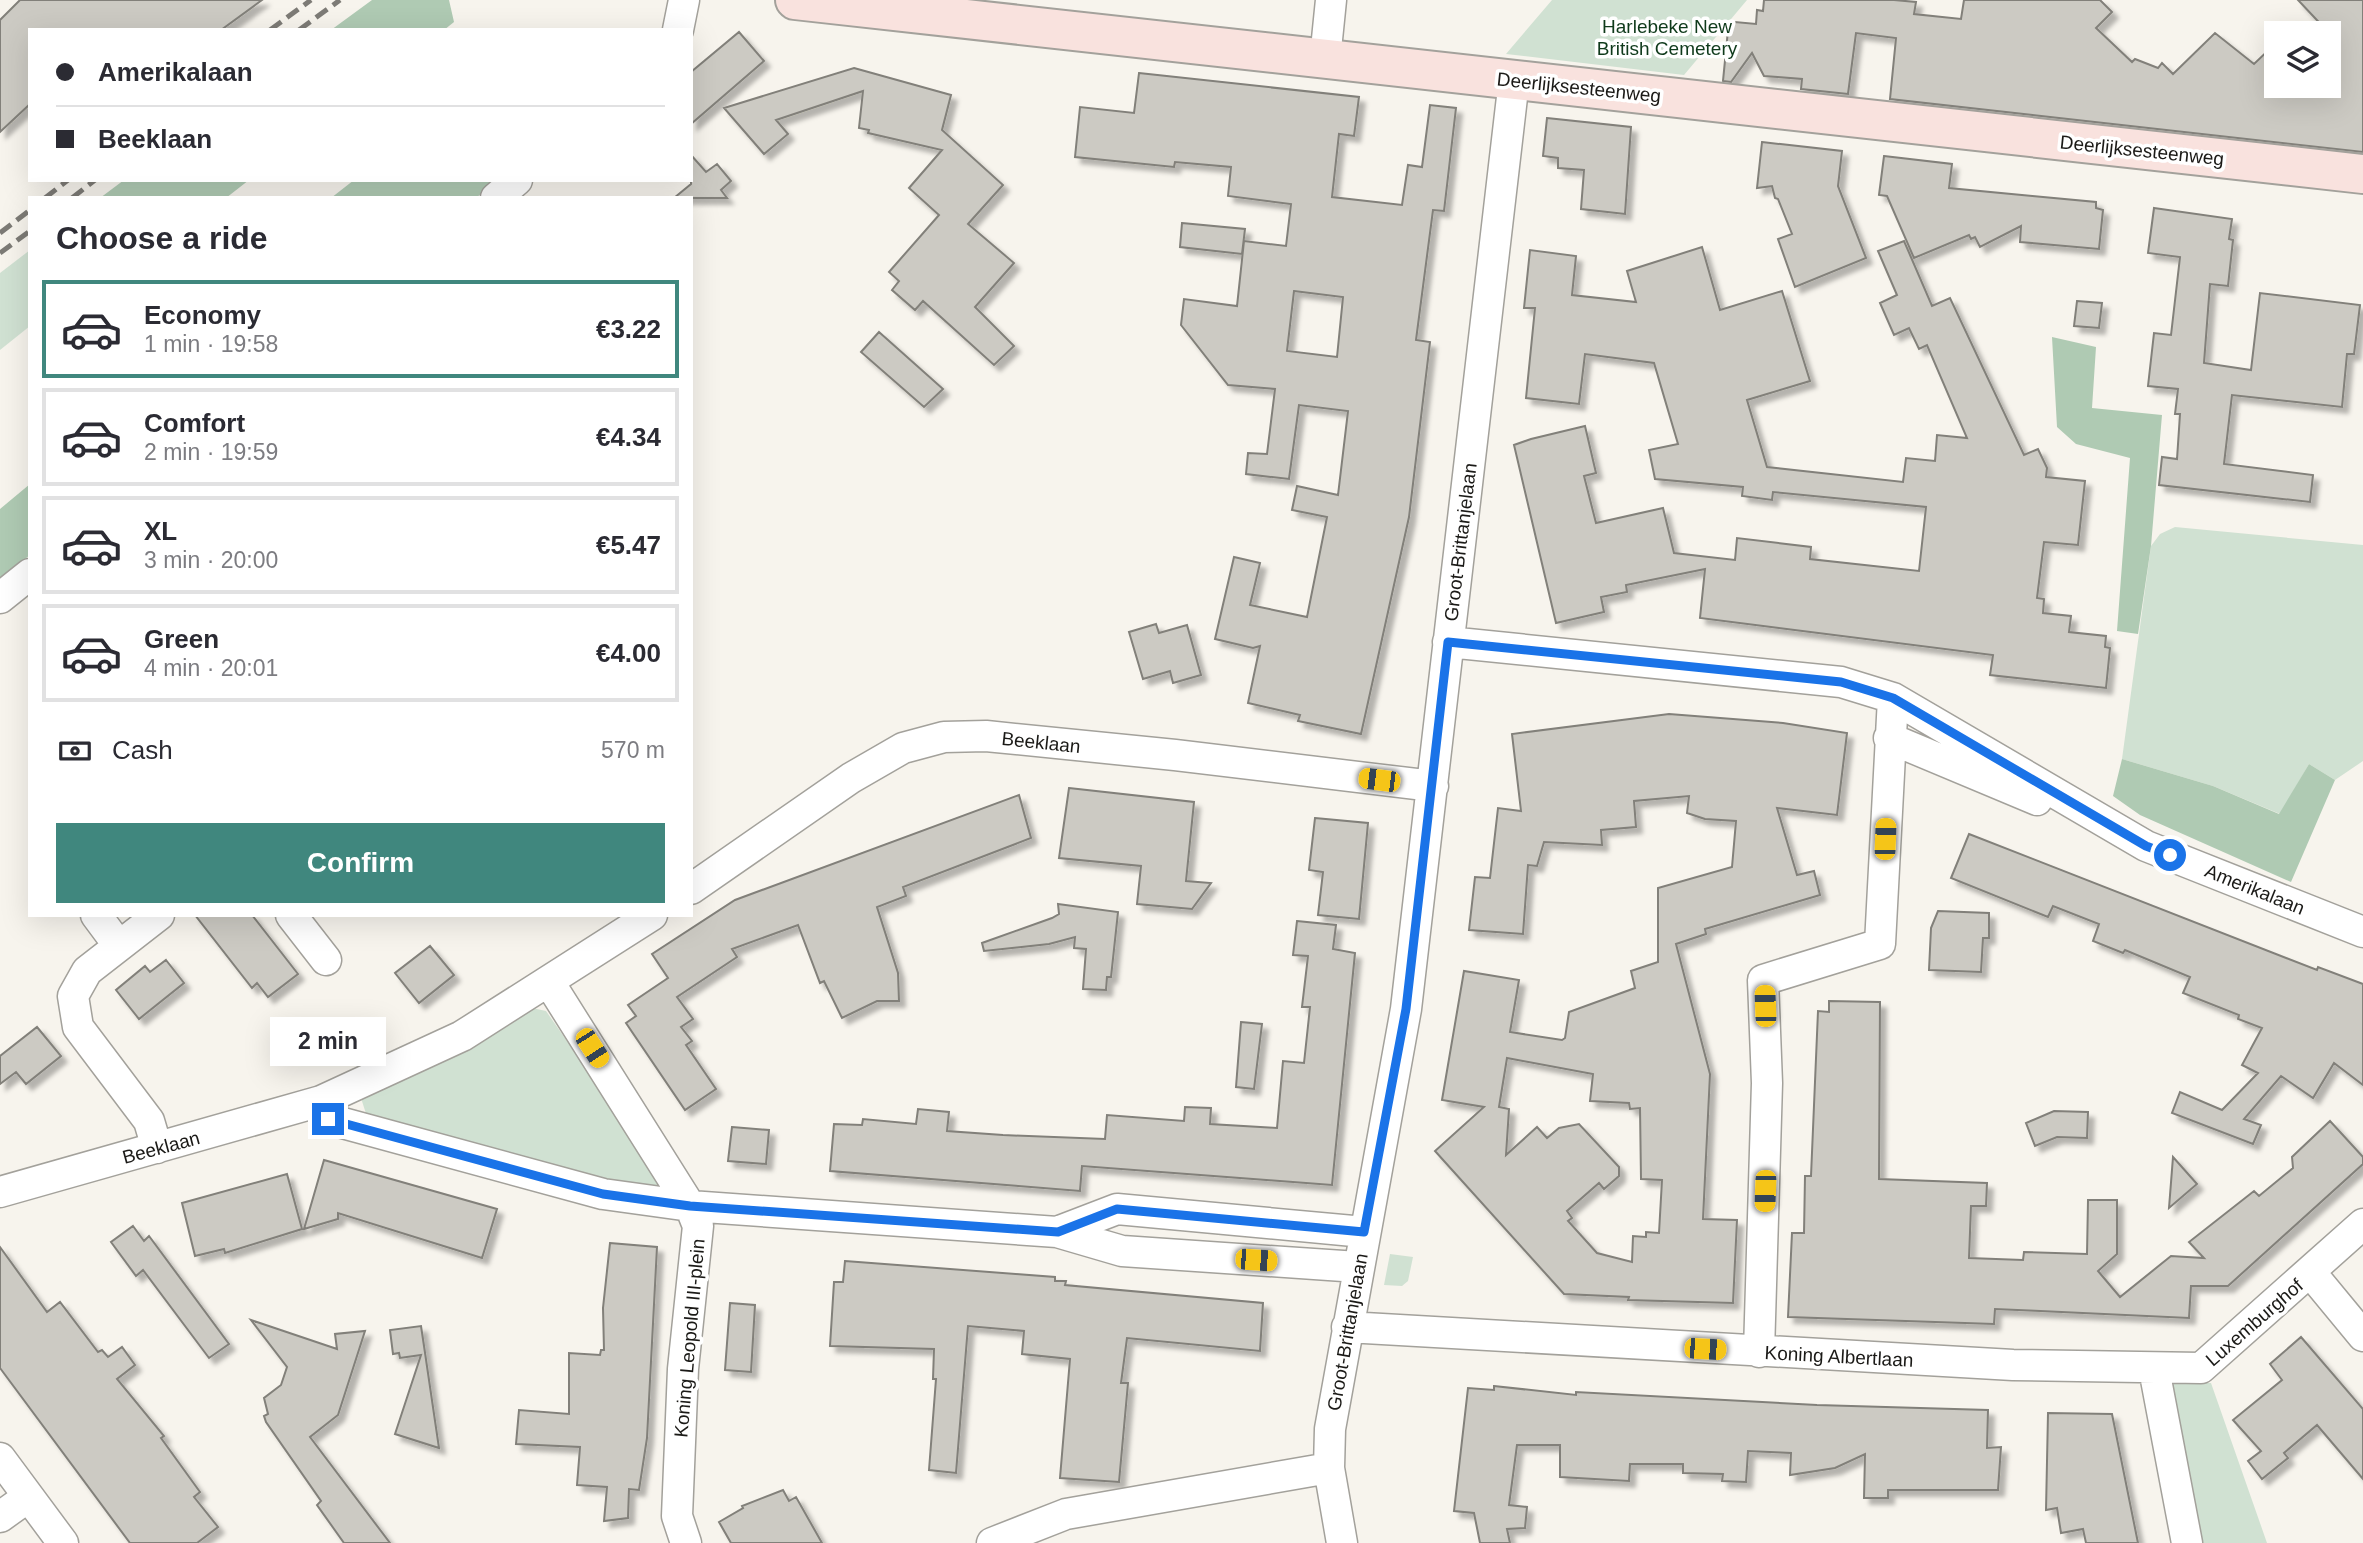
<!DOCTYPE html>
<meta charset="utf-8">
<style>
body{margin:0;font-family:Arial,sans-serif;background:#f7f7f7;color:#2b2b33;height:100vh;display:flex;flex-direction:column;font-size:26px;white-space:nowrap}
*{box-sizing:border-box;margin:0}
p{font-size:23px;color:#7c7c81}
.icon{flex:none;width:38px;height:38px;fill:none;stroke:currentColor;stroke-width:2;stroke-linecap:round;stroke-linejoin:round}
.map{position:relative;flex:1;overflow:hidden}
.details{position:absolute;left:28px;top:196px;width:665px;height:721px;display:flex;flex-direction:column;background:#fff;border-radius:0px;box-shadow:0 7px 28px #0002}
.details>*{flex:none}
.banner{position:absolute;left:28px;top:28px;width:665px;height:154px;border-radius:0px;box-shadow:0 7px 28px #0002;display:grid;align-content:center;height:154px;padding:0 28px;background:#fff}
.tools{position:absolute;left:2264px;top:21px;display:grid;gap:14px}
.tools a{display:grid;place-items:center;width:77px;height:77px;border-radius:0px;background:#fff;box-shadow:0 7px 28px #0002;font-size:35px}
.end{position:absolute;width:32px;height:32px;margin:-16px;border:9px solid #1a73e8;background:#fff;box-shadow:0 0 0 4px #fff}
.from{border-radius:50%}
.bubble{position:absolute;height:49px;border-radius:0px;background:#fff;box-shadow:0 7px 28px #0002;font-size:23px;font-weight:800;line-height:49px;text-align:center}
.car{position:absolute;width:21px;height:42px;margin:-21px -10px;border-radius:9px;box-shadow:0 0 5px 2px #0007;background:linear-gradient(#f5c518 24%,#345 0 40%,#f5c518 0 76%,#345 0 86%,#f5c518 0)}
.banner b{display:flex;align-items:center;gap:24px;height:66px;font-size:26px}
.banner b+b{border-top:2px solid #e1e1e2}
.banner i{width:18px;height:18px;background:#2b2b33}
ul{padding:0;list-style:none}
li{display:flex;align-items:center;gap:21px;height:98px;margin:0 14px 10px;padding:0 14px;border:4px solid #e1e1e2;border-radius:0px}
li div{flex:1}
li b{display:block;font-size:26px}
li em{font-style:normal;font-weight:800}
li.on{border-color:#40877e}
li>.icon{width:63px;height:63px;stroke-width:1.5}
h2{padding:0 28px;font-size:32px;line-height:84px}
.pay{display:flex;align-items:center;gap:18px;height:77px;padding:0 28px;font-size:26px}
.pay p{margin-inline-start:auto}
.button{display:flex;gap:14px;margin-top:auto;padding:14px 28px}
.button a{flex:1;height:80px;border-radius:0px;background:#40877e;color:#fff;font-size:28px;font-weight:800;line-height:80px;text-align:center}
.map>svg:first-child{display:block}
.green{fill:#d0e1d2}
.forest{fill:#afcab3}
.building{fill:#cccac3;stroke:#82807a;stroke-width:2;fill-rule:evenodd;filter:url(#shadow)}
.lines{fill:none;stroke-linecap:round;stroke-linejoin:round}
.minor-casing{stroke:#a3a19b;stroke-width:33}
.secondary-casing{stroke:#a3a19b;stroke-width:42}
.minor{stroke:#fff;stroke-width:30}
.secondary{stroke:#f9e2de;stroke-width:38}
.rail{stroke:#7d7b76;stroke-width:5;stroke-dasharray:14 7;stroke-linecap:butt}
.route{stroke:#1a73e8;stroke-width:9}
.labels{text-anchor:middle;stroke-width:7;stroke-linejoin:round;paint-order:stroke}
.park-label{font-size:19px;fill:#0f3a1b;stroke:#fff}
.street-label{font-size:19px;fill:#1b1a17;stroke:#fff}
</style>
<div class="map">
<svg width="2363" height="1543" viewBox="0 0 2363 1543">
<defs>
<filter id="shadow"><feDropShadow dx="6" dy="6" stdDeviation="2" flood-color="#0004"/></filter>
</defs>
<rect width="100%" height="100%" fill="#f7f4ed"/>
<!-- green -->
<path class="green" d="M1552,0H1747L1684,75L1506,54Z
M30,250V326L0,350V273Z
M2175,527L2363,545V761L2335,780L2309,764L2280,814L2213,786L2122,759L2151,546L2160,534Z
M532,1008L546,1011L662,1177L653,1192L368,1120L361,1098Z
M1390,1254L1413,1257L1408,1281L1402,1286L1384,1285Z
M2172,1383H2211L2267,1543H2203Z"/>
<!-- forest -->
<path class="forest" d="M372,0H449L454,22L444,30H331Z
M124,180H249L226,198H100Z
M354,180H497L476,198H331Z
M2052,337L2096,347L2092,408L2162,415L2151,546L2138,634L2117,631L2130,458L2076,444L2057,427Z
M30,484V555L0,579V509Z
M2122,759L2213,786L2279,814L2309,764L2335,780L2291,882L2140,815L2113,796Z"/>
<!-- building -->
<path class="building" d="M20,0H262L221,30H30V104L0,132V20Z
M1764,0H1894L1916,2L1914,14L1961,19L1964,0H2100L2112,12L2096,28L2132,62L2135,59L2158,68L2162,63L2173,74L2215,33L2254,64L2277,42V86H2329V33L2298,0H2363V152L1890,99L1896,38L1856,33L1848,94L1801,89L1802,79L1764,76L1752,53L1731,82L1723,81L1728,30L1735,22L1756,24L1757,10L1763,11Z
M739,32L764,61L691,124V72Z
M854,68L951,95L942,130L1003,185L968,224L1014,263L975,307L1014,346L994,365L923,301L915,310L892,290L899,281L889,272L939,215L909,188L942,150L868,133L869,130L859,128L863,91L776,120L788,134L764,154L724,108Z
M1139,73L1359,97L1354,136L1339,134L1332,197L1402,205L1408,165L1422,167L1430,105L1456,108L1444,211L1433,210L1416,340L1430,342L1409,517L1361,734L1298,721L1300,715L1248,703L1260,646L1253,648L1215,639L1234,557L1260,563L1250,605L1307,617L1327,517L1292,510L1297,486L1338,495L1348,411L1299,405L1289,479L1246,474L1248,453L1267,454L1275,389L1228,385L1181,325L1184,299L1237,306L1244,241L1286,246L1291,204L1228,196L1231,167L1175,162L1174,167L1075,157L1080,107L1134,113ZM1294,291L1343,297L1337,357L1287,351Z
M1547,118L1631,127L1625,214L1581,209L1584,170L1558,168V158L1543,156Z
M1762,142L1842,151L1838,186L1866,258L1795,287L1778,239L1792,234L1778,199L1775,198L1772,186L1757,188Z
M691,155L706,172L717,164L731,181L721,190L727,198H674L691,184Z
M1884,156L1952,164L1949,188L2096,202V208L2103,210L2099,249L2020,242L2021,226L1980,247L1975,237L1971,239L1969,235L1914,258L1887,196L1879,195Z
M2154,208L2232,219L2229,239L2233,240L2228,286L2210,284L2204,363L2251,370L2260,293L2360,305L2354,354H2347L2342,407L2232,395L2224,464L2313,475L2310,502L2159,485L2162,457L2177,459L2180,414H2175L2178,389L2148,386L2154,333L2171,335L2180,257L2148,253Z
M1182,223L1245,229L1242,254L1180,247Z
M1904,241L1932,306L1950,298L2024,455L2038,449L2047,468L2046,477L2085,481L2078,545L2044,542L2037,598L2044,599L2043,613L2071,616L2069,632L2106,636L2105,647L2110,648L2106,688L1990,675L1993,655L1700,618L1705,569L1626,585L1627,592L1601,597L1604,612L1556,623L1514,445L1531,439L1585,426L1596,473L1584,476L1596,523L1663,508L1674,553L1735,560L1737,538L1811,547L1810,559L1919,571L1926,507L1773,492L1772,500L1742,496L1743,487L1655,479L1649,450L1678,444L1654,363L1585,354L1579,404L1526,398L1535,308H1524L1530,250L1576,256L1572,295L1636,302L1627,271L1702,247L1720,310L1782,291L1810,381L1747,400L1767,467L1903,482L1906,458L1935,461L1937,435L1967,438L1927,345L1919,349L1909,328L1894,335L1880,303L1897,295L1878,251Z
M2077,301L2102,303L2099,328L2074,326Z
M879,332L943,389L924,407L861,352Z
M1156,624L1159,633L1187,625L1201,675L1173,683L1170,671L1143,679L1129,632Z
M1669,714L1783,723L1847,733L1837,815L1777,808L1797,875L1814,871L1820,895L1705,929L1706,934L1676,944L1710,1074L1703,1219L1737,1220L1733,1303L1628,1300L1629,1297L1564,1294L1435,1151L1484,1107L1442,1100L1464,971L1519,980L1510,1032L1562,1040L1565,1038L1569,1012L1635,988L1631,971L1658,962V888L1732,867L1736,821L1705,819L1687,813L1689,796L1634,801L1636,827L1601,830L1602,845L1544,842L1537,866L1528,865L1523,934L1469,930L1475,877L1490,878L1498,808L1521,811L1512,734ZM1507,1058L1593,1074L1590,1101L1629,1103L1630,1109L1640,1108L1641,1179L1662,1180L1659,1233L1646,1232V1237L1633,1236L1632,1262L1597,1253L1568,1221L1572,1218L1567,1211L1599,1183L1604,1189L1619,1176V1167L1579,1124L1559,1128L1547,1138L1537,1127L1506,1155L1509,1109L1499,1107Z
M1069,788L1194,802L1186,881L1211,883L1192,909L1137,904L1141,866L1059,858Z
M1019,795L1031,838L903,887L906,896L877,907L898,973L899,1001H877L842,1018L824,981L820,983L798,925L732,949L737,957L677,997L693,1019L681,1027L692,1041L686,1045L716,1089L685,1110L626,1023L636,1016L628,1005L668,978L652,954L735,900Z
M1315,818L1368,823L1359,919L1318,915L1323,872L1309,870Z
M1969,834L2317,970L2318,967L2363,984V1085L2334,1063L2313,1098L2281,1076L2244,1119L2261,1125L2253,1144L2172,1113L2180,1092L2222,1110L2258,1073L2242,1065L2262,1028L2238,1019L2239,1015L2183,993L2190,977L2125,950L2123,953L2093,941L2099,924L2053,906L2048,917L1951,878Z
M1058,904L1118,912L1111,977H1107L1106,990L1083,989L1086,949L1074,948L1075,937L1049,944L984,951L982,943L1052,918L1059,914Z
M1938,911L1989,913V938H1983L1981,972L1929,970L1931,928Z
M195,915H252L298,974L268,997L257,983L252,988Z
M1297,921L1336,925L1333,949L1355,953L1332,1185L1082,1166L1080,1191L830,1171L834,1124L862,1125L863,1119L916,1124L918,1109L949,1112L947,1131L1003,1135L1105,1139L1107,1115L1184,1121L1185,1107L1211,1108L1210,1124L1277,1128L1283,1061L1304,1063L1310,1007H1302L1308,956L1293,955Z
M430,946L454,975L419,1003L395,973Z
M166,960L184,983L139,1019L116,990L145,966L150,972Z
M1829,1001L1880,1002L1879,1179L1987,1183L1986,1206H1971L1969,1258L2023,1260L2024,1252L2087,1254L2088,1200H2117V1254L2098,1271L2120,1297L2171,1256L2204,1258L2189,1242L2254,1191L2259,1196L2293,1168L2292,1157L2330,1121L2363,1157V1164L2228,1286H2191L2189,1318L1995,1309L1994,1324L1788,1317L1792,1233H1804L1805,1176H1811L1818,1011L1829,1012Z
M1241,1022L1262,1024L1254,1089L1236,1087Z
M37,1027L61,1056L26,1084L16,1072L0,1084V1056Z
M2054,1111L2088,1112L2087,1138L2057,1137L2035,1146L2026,1123Z
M732,1127L769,1130L766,1164L728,1161Z
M2173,1157L2197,1184L2169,1208Z
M324,1160L497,1209L482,1258L338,1213V1219L304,1229Z
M287,1174L302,1229L225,1253L224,1249L195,1256L182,1203Z
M133,1226L144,1241L149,1236L229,1344L209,1358L143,1270L136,1276L111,1242Z
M610,1243L657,1247L647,1438L639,1490L629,1489L628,1518L604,1521L607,1487L577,1485L580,1447L516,1444L519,1410L569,1414V1353L600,1355L601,1350H604L603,1308Z
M0,1247L47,1312L60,1302L98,1352L102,1350L108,1357L122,1347L135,1365L117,1379L164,1436L161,1438L200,1492L194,1497L218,1527L197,1543H130L0,1368Z
M845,1261L1055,1277V1281H1066L1065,1285L1263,1303L1260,1351L1127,1338L1121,1383H1128L1119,1482L1060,1478L1070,1359L1022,1354L1024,1331L968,1326L956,1473L929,1470L936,1379H933L934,1349L830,1346L834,1282H843Z
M730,1303L755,1305L751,1372L725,1370Z
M251,1320L337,1349L335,1334L365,1331L338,1415L310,1437L390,1543H344L317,1505L321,1501L266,1422L264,1416L268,1414L264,1398L281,1385L287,1367Z
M421,1326L424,1346L439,1448L395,1434L421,1355L400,1358L399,1353L393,1354L390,1330Z
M2301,1337L2363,1409V1479L2317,1425L2284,1453L2288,1458L2262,1479L2248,1461L2261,1451L2233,1420L2282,1380L2270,1364Z
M1494,1386L1576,1395V1392L1817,1405L1988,1410L1987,1448L2001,1447L1998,1490H1888V1498H1864L1865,1454L1835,1468L1790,1475L1791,1453L1748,1451L1746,1482L1722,1481L1723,1474L1683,1473V1464H1630L1629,1481L1560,1477V1445H1517L1509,1505L1527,1507L1525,1528L1507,1529L1510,1543H1480L1474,1513L1454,1511L1468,1388L1494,1390Z
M2048,1413L2112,1414L2138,1543H2086L2083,1529L2061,1533L2057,1508L2046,1510Z
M783,1490L789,1501L796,1497L822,1543H731L719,1522L743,1508L742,1506Z"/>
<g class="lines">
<defs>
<path id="minor" d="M678,30L684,0
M1325,59L1331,0
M496,198L517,180
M0,598L30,574
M1448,642L1841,682L1893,698L2146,846L2363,932
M1889,738L2037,800
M691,889L851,778L903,748L944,737L986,736L1175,755L1433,786
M96,915L119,946
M291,915L326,960
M321,1101L328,1119L603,1194L690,1206L549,982
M157,1148L149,1121L78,1027L73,996L87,971L159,915
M0,1192L321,1101L462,1036L652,915
M1057,1232L1117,1209L1364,1232
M2311,1273L2363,1336
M1347,1327L2013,1365L2201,1368L2363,1224
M1759,1352L1767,1083L1763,980L1880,944L1893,698
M2154,1369L2187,1543
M0,1458L63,1543
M0,1517L28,1497
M686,1543L677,1516L683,1369L698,1226L690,1206L1057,1232L1122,1251L1358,1267
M992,1543L1066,1514L1329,1468
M1342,1543L1329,1468L1330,1429L1406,1009L1514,80"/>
<path id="secondary" d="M795,0L2363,174"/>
</defs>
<!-- minor casing -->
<use href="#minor" class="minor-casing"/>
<!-- secondary casing -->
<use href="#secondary" class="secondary-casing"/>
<!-- minor -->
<use href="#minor" class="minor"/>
<!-- secondary -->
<use href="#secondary" class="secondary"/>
<!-- rail -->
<path class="rail" d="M270,30L311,0
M299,30L340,0
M45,198L68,180
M72,198L95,180
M0,233L30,210
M0,253L30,231"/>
</g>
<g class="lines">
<!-- route -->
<path class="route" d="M328,1119L603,1194L690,1206L1058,1232L1117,1209L1364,1232L1406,1009L1448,642L1841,682L1893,698L2146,846L2170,855"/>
</g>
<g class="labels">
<!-- park labels -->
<g class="park-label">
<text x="1667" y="33">Harlebeke New<tspan x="1667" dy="22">British Cemetery</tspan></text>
</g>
<!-- street labels -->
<g class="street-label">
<text transform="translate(1579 87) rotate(6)" y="7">Deerlijksesteenweg</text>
<text transform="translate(2142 150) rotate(6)" y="7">Deerlijksesteenweg</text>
<text transform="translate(1460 542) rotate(-83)" y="7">Groot-Brittanjelaan</text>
<text transform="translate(1041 742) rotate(6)" y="7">Beeklaan</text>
<text transform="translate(2255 889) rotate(22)" y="7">Amerikalaan</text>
<text transform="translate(161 1147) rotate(-15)" y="7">Beeklaan</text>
<text transform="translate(2254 1322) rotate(-41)" y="7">Luxemburghof</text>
<text transform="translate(1347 1332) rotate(-80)" y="7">Groot-Brittanjelaan</text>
<text transform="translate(689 1338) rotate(-85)" y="7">Koning Leopold III-plein</text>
<text transform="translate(1839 1356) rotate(3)" y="7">Koning Albertlaan</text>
</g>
</g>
</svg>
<div class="tools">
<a><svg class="icon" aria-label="layers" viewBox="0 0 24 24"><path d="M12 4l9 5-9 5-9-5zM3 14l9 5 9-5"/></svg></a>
</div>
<i class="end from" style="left:2170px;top:855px"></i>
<i class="end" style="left:328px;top:1119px"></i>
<div class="bubble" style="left:270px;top:1017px;width:116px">2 min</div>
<i class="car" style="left:1379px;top:780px;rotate:277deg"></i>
<i class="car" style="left:1885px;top:839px;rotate:2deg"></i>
<i class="car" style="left:1765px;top:1006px;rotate:358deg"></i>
<i class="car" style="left:592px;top:1048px;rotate:147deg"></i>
<i class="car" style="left:1765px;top:1191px;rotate:182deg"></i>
<i class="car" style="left:1256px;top:1260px;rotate:94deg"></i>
<i class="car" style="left:1705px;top:1349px;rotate:93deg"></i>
<div class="banner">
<b><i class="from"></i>Amerikalaan</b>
<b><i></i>Beeklaan</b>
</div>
<section class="details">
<h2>Choose a ride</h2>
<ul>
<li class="on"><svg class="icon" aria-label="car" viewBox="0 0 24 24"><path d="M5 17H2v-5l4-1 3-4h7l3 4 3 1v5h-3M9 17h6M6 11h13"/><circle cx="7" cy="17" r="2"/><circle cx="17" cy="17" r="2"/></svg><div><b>Economy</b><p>1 min · 19:58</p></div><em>€3.22</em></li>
<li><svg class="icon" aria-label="car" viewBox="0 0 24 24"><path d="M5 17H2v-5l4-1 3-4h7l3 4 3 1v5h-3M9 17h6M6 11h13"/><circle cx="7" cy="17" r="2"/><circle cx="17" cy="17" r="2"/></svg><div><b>Comfort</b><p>2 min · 19:59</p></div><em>€4.34</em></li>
<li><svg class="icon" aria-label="car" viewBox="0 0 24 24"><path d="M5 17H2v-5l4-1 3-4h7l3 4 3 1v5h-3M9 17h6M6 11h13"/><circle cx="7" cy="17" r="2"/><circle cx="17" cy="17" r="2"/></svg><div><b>XL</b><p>3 min · 20:00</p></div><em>€5.47</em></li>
<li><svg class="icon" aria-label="car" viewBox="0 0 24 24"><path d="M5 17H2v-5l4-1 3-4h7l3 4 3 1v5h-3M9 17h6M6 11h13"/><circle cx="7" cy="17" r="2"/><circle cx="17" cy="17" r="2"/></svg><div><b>Green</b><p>4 min · 20:01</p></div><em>€4.00</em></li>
</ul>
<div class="pay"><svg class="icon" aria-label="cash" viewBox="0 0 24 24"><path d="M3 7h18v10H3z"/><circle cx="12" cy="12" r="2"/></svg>Cash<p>570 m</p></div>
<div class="button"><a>Confirm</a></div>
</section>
</div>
